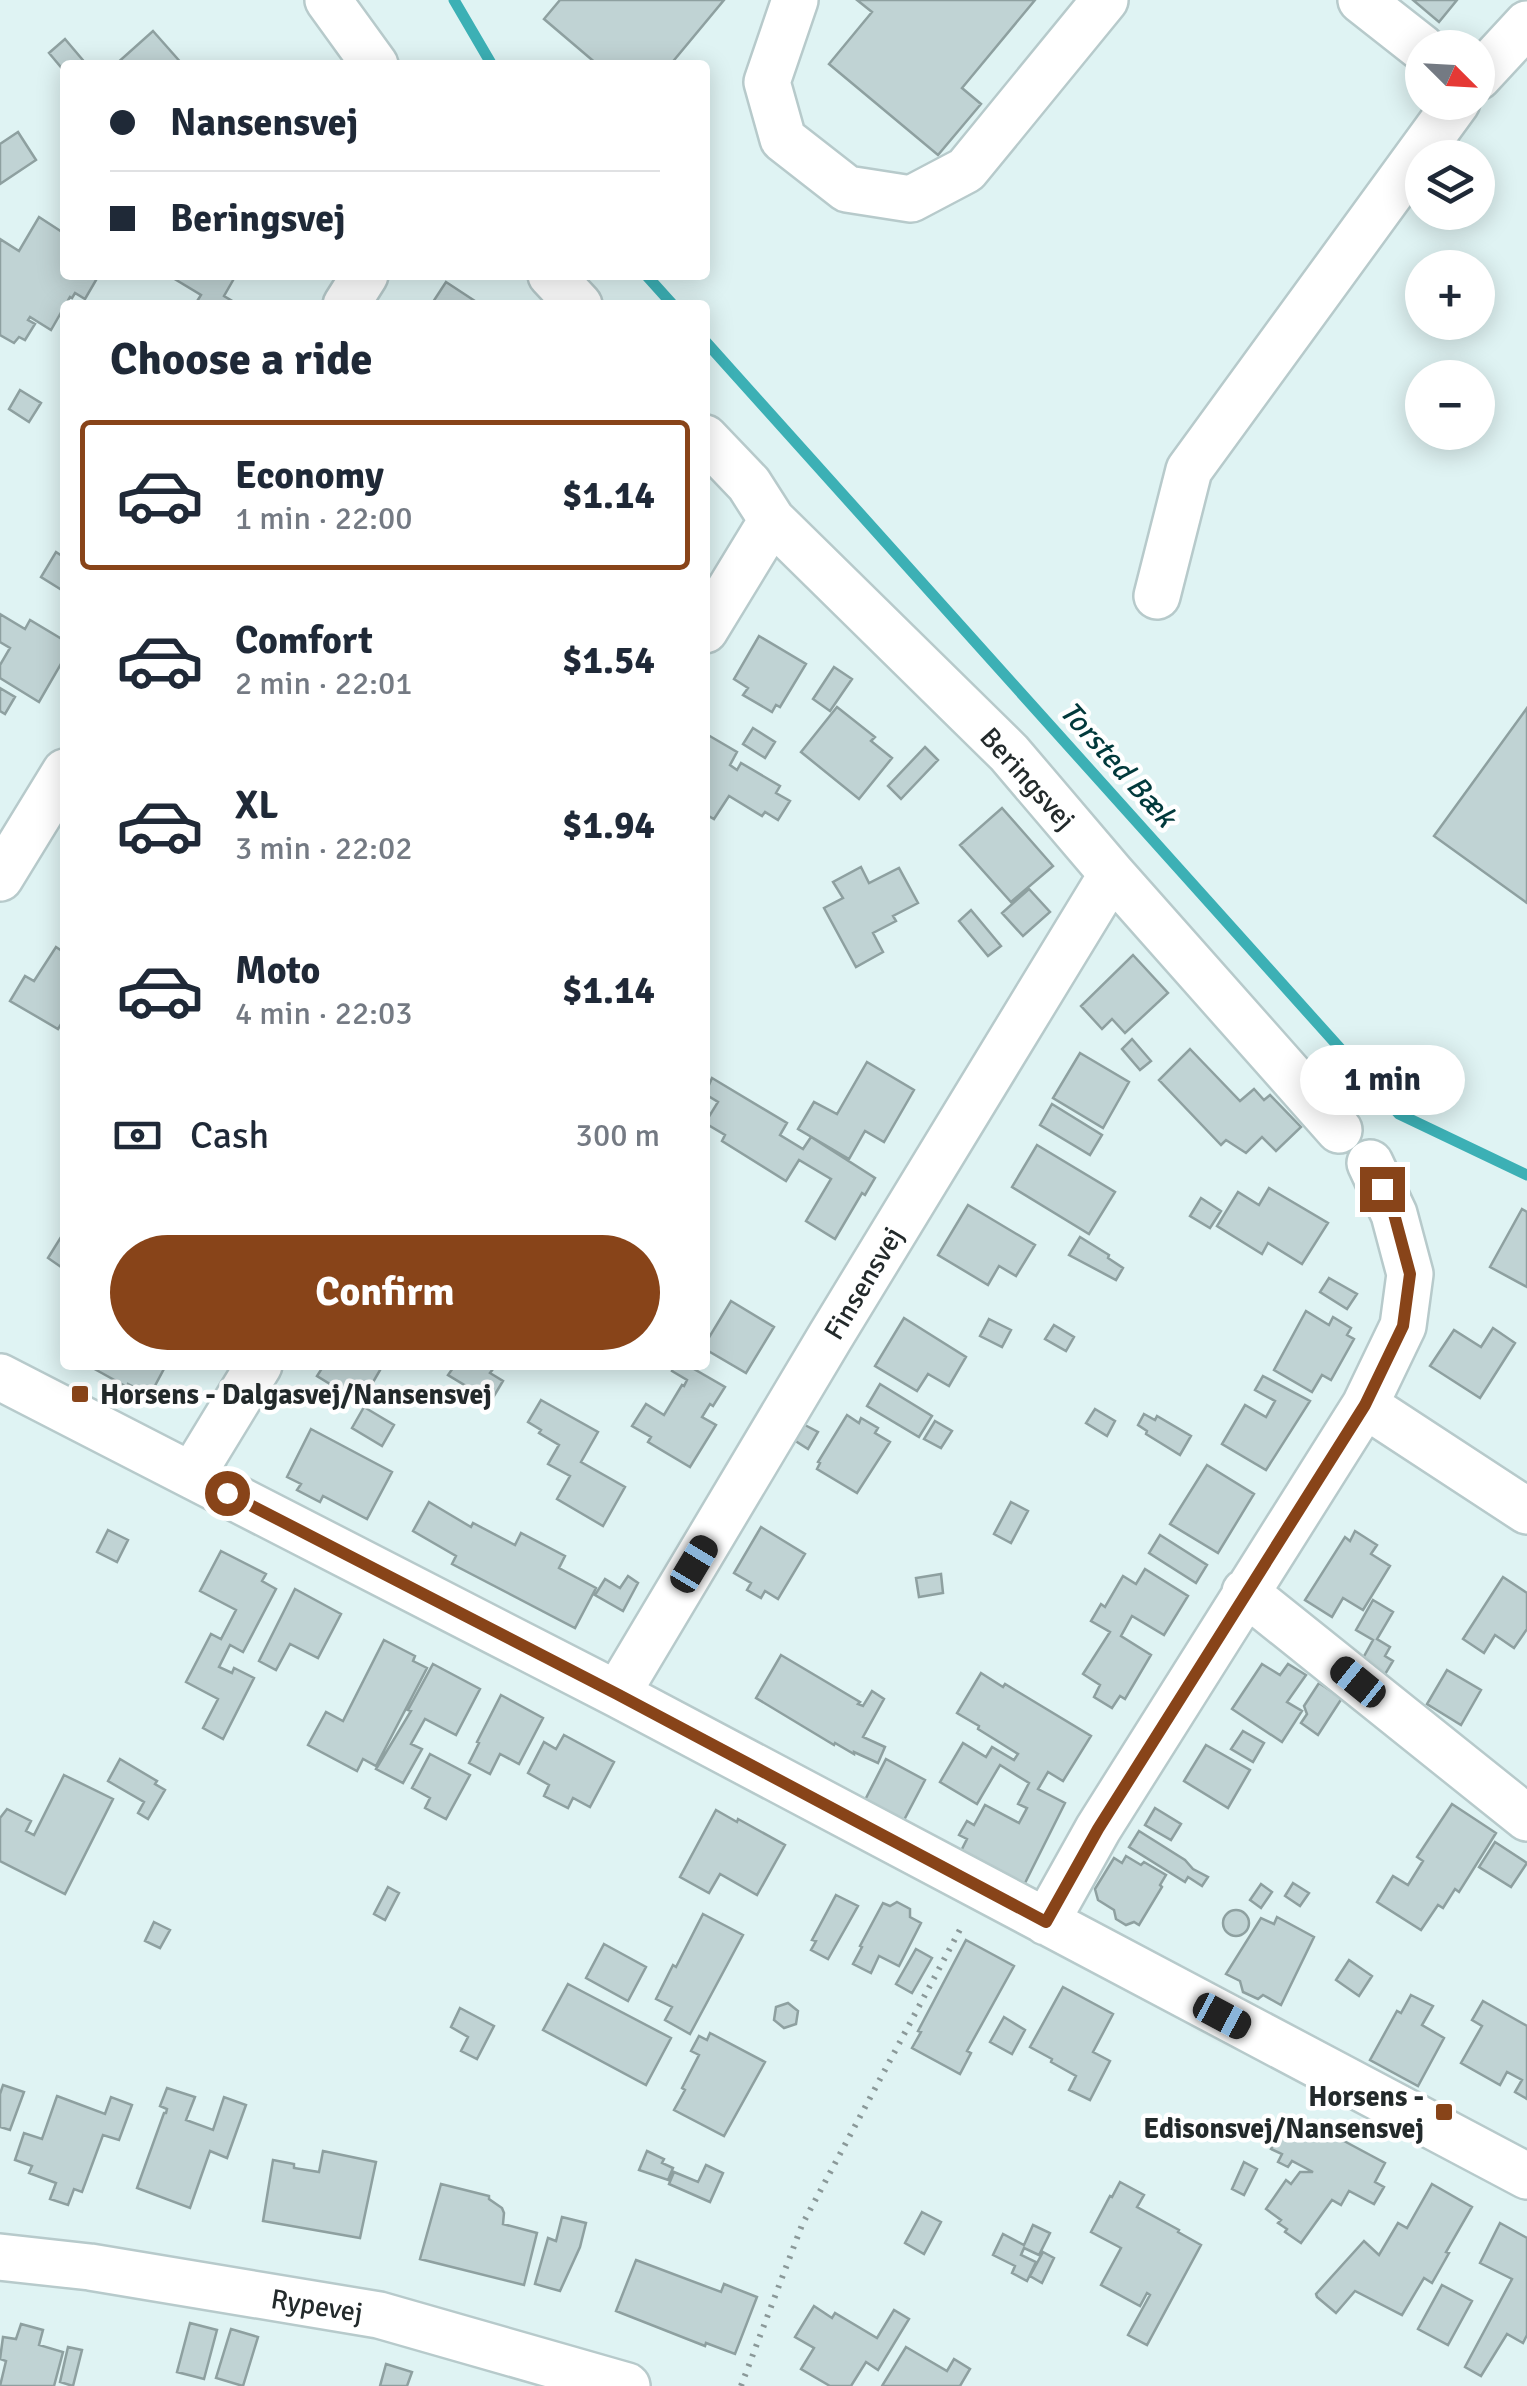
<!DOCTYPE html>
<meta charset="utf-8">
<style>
body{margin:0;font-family:Signika,sans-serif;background:#f2f2f3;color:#1f2937;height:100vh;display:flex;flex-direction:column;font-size:38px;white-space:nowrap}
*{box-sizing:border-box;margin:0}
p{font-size:32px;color:#747a83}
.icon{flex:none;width:55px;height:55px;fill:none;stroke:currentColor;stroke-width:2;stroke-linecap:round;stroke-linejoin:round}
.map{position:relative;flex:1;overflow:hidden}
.side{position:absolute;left:60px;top:300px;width:650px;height:1070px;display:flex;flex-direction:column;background:#fff;border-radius:10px;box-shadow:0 5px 25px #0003}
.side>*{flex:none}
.hud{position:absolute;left:60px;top:60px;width:650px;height:220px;border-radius:10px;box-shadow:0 5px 25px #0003;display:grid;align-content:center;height:220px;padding:0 50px;background:#fff}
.needle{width:65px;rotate:114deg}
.fabs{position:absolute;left:1405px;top:30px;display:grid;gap:20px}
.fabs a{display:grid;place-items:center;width:90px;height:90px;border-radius:50%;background:#fff;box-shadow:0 5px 25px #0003;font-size:50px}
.end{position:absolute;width:45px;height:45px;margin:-22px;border:12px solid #884419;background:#fff;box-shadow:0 0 0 5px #fff}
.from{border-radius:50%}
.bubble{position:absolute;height:70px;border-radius:35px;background:#fff;box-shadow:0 5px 25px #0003;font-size:32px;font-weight:700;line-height:70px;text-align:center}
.car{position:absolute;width:30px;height:60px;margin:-30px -15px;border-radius:12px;box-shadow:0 0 8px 2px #0007;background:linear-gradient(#222 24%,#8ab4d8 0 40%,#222 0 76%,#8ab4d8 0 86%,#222 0)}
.hud b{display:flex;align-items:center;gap:35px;height:95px;font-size:38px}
.hud b+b{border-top:2px solid #e0e1e3}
.hud i{width:25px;height:25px;background:#1f2937}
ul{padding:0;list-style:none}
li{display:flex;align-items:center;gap:30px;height:150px;margin:0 20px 15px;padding:0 30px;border:5px solid transparent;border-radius:10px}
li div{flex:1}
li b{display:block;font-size:38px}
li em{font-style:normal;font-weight:700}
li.current{border-color:#884419}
li>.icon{width:90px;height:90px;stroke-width:1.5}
h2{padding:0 50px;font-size:45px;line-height:120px}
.pay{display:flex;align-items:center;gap:25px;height:110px;padding:0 50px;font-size:38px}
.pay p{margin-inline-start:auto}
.cta{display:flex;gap:20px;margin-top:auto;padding:20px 50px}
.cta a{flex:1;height:115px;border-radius:60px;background:#884419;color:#fff;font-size:40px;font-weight:700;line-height:115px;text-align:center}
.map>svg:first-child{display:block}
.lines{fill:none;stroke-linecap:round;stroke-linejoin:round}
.stream{stroke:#3cb0b5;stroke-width:11}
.building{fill:#c0d3d4;stroke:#8ea0a0;stroke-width:2.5}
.minor-casing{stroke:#b7cacb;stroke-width:50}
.path{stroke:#8a9898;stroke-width:6;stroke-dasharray:2.5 8;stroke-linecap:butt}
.minor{stroke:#fff;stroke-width:45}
.route{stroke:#884419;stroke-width:12}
.poi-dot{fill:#884419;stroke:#fff;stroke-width:4}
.labels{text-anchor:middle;stroke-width:9;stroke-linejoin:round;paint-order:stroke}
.street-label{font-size:28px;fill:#232a2b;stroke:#fff}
.poi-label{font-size:28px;font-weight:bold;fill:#232a2b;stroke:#fff;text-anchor:start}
.water-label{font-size:30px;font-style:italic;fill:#01393b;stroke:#fff}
</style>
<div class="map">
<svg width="1527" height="2386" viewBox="0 0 1527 2386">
<rect width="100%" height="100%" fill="#dff3f3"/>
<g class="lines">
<!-- stream -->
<path class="stream" d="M454,0L492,65
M646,275L673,305
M705,341L1399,1114L1527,1175"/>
</g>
<!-- building -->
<path class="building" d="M560,0H724L670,65H598L544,19Z
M857,0H1035L962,88L981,104L938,155L829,64L872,12Z
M1413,0H1457L1439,22Z
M153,31L183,65H115Z
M65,39L87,65H65V72L49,53Z
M18,132L36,160L0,184V144Z
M39,217L65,234V275H99L85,299L75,293L72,298L70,297L51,330L30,317L28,320L35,324L25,340L19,337L14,343L0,335V239L19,251Z
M168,275H236L224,296L239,305H199L196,303L201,295Z
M446,282L481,305H431Z
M20,390L41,403L29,422L9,409Z
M56,552L65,558V592L41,577Z
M0,614L25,629L30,620L65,641V657L39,702L0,678V665L10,648L0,642Z
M759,636L806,664L780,707L776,705L772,712L743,695L748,688L734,679Z
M834,667L852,679L830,711L813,699Z
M0,688L15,697L5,714L0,711Z
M837,707L875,737L871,741L892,758L859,799L801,752Z
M1527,708V903L1434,836Z
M753,728L775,742L765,758L743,744Z
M708,735L737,752L730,765L737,770L741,763L780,786L776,793L790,801L778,820L765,812L762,816L729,796L714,819L705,814V741Z
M925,747L938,760L901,799L888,786Z
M1002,808L1053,866L1011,902L960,845Z
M861,867L869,883L899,868L918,903L893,916L896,921L873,933L883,952L856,967L824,908L843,898L833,882Z
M1029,889L1050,912L1023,936L1002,913Z
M971,910L1001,946L988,956L959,921Z
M56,947L65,953V1018L58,1029L10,1001L25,976L34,981Z
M1133,955L1168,993L1125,1033L1112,1019L1102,1029L1081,1006Z
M1132,1039L1151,1061L1140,1070L1122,1049Z
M1190,1049L1240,1101L1254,1089L1264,1100L1270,1095L1301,1127L1276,1151L1262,1137L1246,1153L1226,1140L1221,1145L1159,1080Z
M1080,1053L1129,1082L1103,1128L1053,1098Z
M867,1062L914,1090L884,1142L865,1131L849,1159L798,1129L814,1102L837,1114Z
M712,1078L787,1123L780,1135L803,1149L811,1137L875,1178L865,1195L862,1193L835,1239L806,1221L831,1179L799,1160L786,1181L722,1141L725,1135L705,1123L718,1102L705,1094Z
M1052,1104L1102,1135L1090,1155L1040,1125Z
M1037,1145L1115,1192L1089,1234L1012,1187Z
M1269,1188L1328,1223L1302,1264L1268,1243L1262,1254L1217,1226L1238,1192L1259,1205Z
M1201,1198L1221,1211L1210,1228L1190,1216Z
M968,1205L1035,1245L1016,1276L999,1266L988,1285L938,1255Z
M1522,1209L1527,1212V1287L1490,1267Z
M61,1237L65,1240V1260L61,1267L48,1258Z
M1080,1237L1109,1255L1108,1258L1123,1268L1116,1280L1069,1255Z
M1329,1278L1357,1294L1347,1309L1320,1292Z
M731,1301L774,1327L746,1373L705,1349V1344Z
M1306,1311L1329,1325L1333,1317L1351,1328L1347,1335L1354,1339L1331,1380L1322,1375L1312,1392L1274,1370Z
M904,1318L966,1357L949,1386L928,1374L917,1391L875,1366Z
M989,1319L1011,1330L1002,1347L980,1336Z
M1054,1325L1074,1337L1066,1351L1045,1339Z
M1493,1328L1515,1343L1480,1398L1430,1366L1454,1330L1481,1347Z
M92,1365H166L150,1395L128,1384L127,1387L91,1367Z
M324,1365H383L361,1403L317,1376Z
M455,1365H496L490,1373L503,1381L491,1401L448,1375Z
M675,1365H696L694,1369L725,1387L713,1406L710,1404L702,1417L716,1425L690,1467L648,1442L651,1437L632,1426L646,1404L664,1415L682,1385L684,1386L687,1380L672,1371Z
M1263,1376L1310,1401L1266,1470L1222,1444L1245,1405L1266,1417L1275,1401L1255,1390Z
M880,1384L932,1416L919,1437L867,1406Z
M541,1400L598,1432L581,1462L625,1487L603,1526L557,1499L570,1476L548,1464L559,1445L539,1433L541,1430L528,1422Z
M364,1407L394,1425L382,1446L352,1428Z
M1095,1409L1115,1421L1107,1436L1086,1423Z
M1144,1414L1155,1420L1157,1416L1191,1436L1180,1455L1146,1434L1147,1431L1138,1425Z
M847,1415L859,1423L861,1418L878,1428L875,1433L890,1442L857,1493L817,1469L820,1463L818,1462Z
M935,1421L952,1431L941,1448L924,1439Z
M803,1424L818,1432L808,1449L794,1440Z
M311,1429L392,1472L367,1519L323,1496L320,1502L297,1490L301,1484L287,1477Z
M1207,1465L1254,1494L1218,1553L1170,1524Z
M429,1502L471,1527L473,1523L515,1545L521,1533L565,1556L559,1568L596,1588L575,1628L452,1564L456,1556L413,1531Z
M1011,1502L1028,1511L1011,1543L994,1534Z
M761,1527L805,1554L778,1599L765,1591L761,1598L747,1590L751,1583L734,1573Z
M108,1530L128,1540L117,1562L97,1552Z
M1355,1531L1377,1545L1371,1554L1390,1566L1363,1610L1343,1598L1332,1617L1305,1600L1345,1537L1350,1541Z
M1160,1535L1207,1565L1196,1583L1149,1553Z
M221,1551L266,1574L262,1581L276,1589L243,1652L230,1645L219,1667L232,1673L234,1668L254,1678L223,1739L203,1728L218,1699L186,1682L211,1634L221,1639L236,1610L200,1591Z
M1145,1569L1188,1596L1164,1635L1132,1616L1121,1636L1151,1655L1125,1699L1120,1696L1112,1708L1094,1697L1100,1685L1083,1674L1110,1632L1091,1621L1101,1604L1105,1607L1123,1576L1136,1584Z
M941,1574L943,1593L919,1597L916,1578Z
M628,1576L638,1583L623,1611L595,1595L605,1579L620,1588Z
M1503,1577L1527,1593V1629L1514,1648L1495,1635L1484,1653L1463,1639Z
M295,1589L341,1614L318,1658L290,1644L276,1670L259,1661Z
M1373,1600L1393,1612L1377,1639L1390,1647L1385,1656L1393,1661L1384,1676L1362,1660L1373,1640L1356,1630Z
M384,1640L415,1656L413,1661L427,1668L376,1766L363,1759L357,1771L308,1745L326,1712L343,1721Z
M781,1655L860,1702L858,1704L863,1706L872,1691L884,1699L863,1737L885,1747L878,1763L854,1752V1754L835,1743L834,1745L756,1698Z
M433,1664L480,1689L456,1735L425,1719L411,1744L422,1749L403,1783L376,1769L411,1711L408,1710Z
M1262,1664L1280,1675L1288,1664L1306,1675L1287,1702L1302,1711L1282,1742L1232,1709Z
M1447,1670L1481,1690L1461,1725L1427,1704Z
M981,1673L1003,1687L1005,1684L1091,1736L1063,1781L1048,1772L1038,1789L1065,1803L1024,1885L961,1851L967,1839L959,1835L967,1821L974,1825L985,1805L1019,1823L1027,1808L1018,1804L1029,1783L1000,1765L977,1804L940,1782L963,1743L986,1757L992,1747L1014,1760L1018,1754L978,1729L979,1726L957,1713Z
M1319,1683L1342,1698L1318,1735L1301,1723L1307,1714L1304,1706Z
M501,1695L543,1718L519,1764L500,1754L490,1774L469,1763L479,1743L477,1742Z
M1243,1731L1264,1743L1253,1762L1231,1749Z
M564,1735L614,1762L590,1807L573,1798L568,1808L544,1796L549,1785L528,1773L544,1742L556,1749Z
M1206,1745L1250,1770L1228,1808L1184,1781Z
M430,1754L470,1775L446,1819L425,1808L430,1798L412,1788Z
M120,1759L157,1781L155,1784L165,1790L148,1819L138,1813L144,1802L108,1781Z
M886,1759L925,1780L904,1820L865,1800Z
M64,1775L113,1799L65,1894L0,1861V1818L7,1809L31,1821L26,1831L34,1835Z
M1452,1804L1496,1833L1459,1892L1455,1889L1443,1908L1438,1905L1421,1930L1377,1902L1393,1876L1408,1885L1423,1861L1417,1857Z
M1155,1808L1181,1824L1171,1840L1145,1825Z
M716,1810L737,1822L738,1819L785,1845L757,1895L720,1874L709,1893L680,1877Z
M1139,1831L1185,1860L1193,1869L1208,1877L1202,1886L1188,1877L1185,1882L1129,1847Z
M1495,1842L1527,1863L1511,1887L1479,1867Z
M1126,1856L1141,1865L1144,1862L1166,1875L1160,1885L1162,1887L1139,1925L1134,1922L1126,1925L1116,1919L1114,1910L1098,1900L1095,1889L1114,1858L1122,1863Z
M1293,1883L1309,1893L1300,1906L1285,1896Z
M1261,1884L1272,1892L1261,1908L1250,1900Z
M388,1887L399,1893L385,1920L374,1914Z
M836,1895L858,1906L828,1959L811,1950L816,1941L812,1940Z
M897,1902L910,1909V1917L921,1923L899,1966L879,1956L871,1973L853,1964L862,1947L860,1946L883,1903L890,1906Z
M1223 1923a13 13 0 1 1 26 0a13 13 0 1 1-26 0Z
M703,1914L743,1935L690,2034L665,2020L672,2007L656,1999L673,1965L676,1967Z
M1277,1917L1314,1937L1281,2005L1263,1995L1258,1999L1243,1992L1240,1981L1226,1974L1261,1918L1274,1924Z
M154,1922L170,1930L160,1948L145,1941Z
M966,1940L1014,1966L967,2051L971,2053L960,2074L912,2048L921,2032L918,2031Z
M604,1944L646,1967L628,2001L586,1978Z
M916,1949L932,1958L912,1993L896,1984Z
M1349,1960L1372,1976L1359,1996L1336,1980Z
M568,1984L671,2038L646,2085L543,2030Z
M1063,1987L1113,2014L1093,2052L1110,2061L1090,2100L1069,2090L1076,2076L1051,2062L1052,2059L1030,2047Z
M1411,1995L1433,2006L1422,2025L1444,2038L1418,2086L1370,2060L1397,2011L1401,2013Z
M1483,2001L1527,2026V2099L1515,2092L1522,2080L1507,2072L1500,2085L1461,2063L1482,2026L1472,2020Z
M788,2003L798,2011L796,2024L784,2028L774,2020L776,2007Z
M460,2008L494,2026L477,2059L461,2051L468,2037L451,2027Z
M1004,2017L1025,2030L1012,2054L990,2042Z
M710,2033L765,2062L724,2136L674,2110L685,2090L682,2088L699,2055L691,2051L699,2036L707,2040Z
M3,2085L24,2092L10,2130L0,2127V2094Z
M167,2088L195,2097L186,2120L213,2130L224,2097L246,2105L227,2158L210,2151L190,2208L137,2188L164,2113H166L167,2109L160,2106Z
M57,2096L105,2114L111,2097L132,2105L119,2140L103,2135L82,2192L74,2189L68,2205L50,2199L56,2183L29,2173L32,2166L15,2160L24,2133L42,2139Z
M1301,2118L1385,2163L1375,2182L1384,2187L1374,2204L1349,2191L1341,2205L1332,2200L1301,2243L1285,2232L1287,2229L1278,2223L1281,2220L1266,2209L1286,2180L1291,2184L1300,2172H1313L1292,2161L1288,2167L1278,2162L1282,2154L1271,2149L1279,2134L1283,2136L1285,2130L1293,2134Z
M323,2151L376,2162L360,2238L263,2221L273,2160L294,2164V2168L319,2172Z
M647,2151L664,2159L662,2163L673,2168L668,2180L639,2170Z
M1244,2162L1257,2169L1244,2195L1232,2189Z
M706,2165L723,2173L710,2202L669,2184L674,2172L698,2182Z
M1120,2182L1144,2195L1137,2207L1179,2230L1178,2232L1201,2245L1147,2345L1128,2335L1150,2295L1147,2293L1140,2306L1101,2285L1121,2248L1091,2232L1110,2196L1112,2197Z
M441,2184L489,2196V2199L502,2208L504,2213L503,2224L537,2233L524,2285L420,2259Z
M1432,2184L1472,2207L1446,2252L1449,2253L1432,2283L1424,2278L1402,2315L1355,2291L1336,2313L1317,2297L1316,2294L1364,2241L1379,2255L1398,2223L1407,2228Z
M922,2212L941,2222L924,2254L905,2243Z
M562,2217L586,2223L580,2247L560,2291L535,2284L548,2238L556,2241Z
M1500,2223L1527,2238V2335L1523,2343L1507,2334L1481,2376L1465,2367L1512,2279L1480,2263Z
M1033,2225L1050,2233L1039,2255L1024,2248L1021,2255L1036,2262L1027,2281L1012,2273L1015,2266L993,2255L1003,2234L1024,2245Z
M1043,2252L1054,2258L1042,2283L1030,2276Z
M636,2260L721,2292L724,2284L757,2297L735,2354L706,2343L705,2346L616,2311Z
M1442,2285L1472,2301L1448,2345L1418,2329Z
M814,2306L832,2318L835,2313L877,2338L894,2310L909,2319L878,2370L866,2362L851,2386H830L801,2369L814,2348L795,2337Z
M190,2323L217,2330L204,2379L177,2372Z
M21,2324L43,2330L39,2345L63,2352L54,2386H0L6,2361L0,2359L3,2337L16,2339Z
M231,2329L258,2337L243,2386L216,2378Z
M68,2347L82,2350L73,2386L60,2382Z
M906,2347L947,2371L954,2359L970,2369L960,2386H882Z
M386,2364L412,2372L407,2386H380Z"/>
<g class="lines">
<defs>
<path id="minor" d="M328,0L375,65
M795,0L767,82L783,139L847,189L911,199L966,170L1105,0
M1361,0L1422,48
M1478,77L1527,24
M551,275L579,305
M346,305L365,275
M705,438L749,484L772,520L1009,753L1112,874L1339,1130
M1157,596L1189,470L1457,102
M705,630L772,520
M0,878L65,772
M0,1377L617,1694L1527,2176
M1365,1405L1527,1511
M192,1475L259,1365
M1245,1592L1527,1818
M617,1694L830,1337L1112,874
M1046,1922L1098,1829L1365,1405L1403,1326L1410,1274L1394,1214L1370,1163
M0,2257L90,2267L379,2315L627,2386"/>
</defs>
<!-- minor casing -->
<use href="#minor" class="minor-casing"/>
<!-- path -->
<path class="path" d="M741,2386L802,2225L963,1924"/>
<!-- minor -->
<use href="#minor" class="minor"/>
</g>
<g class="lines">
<!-- route -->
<path class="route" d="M227,1493L617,1694L1046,1922L1098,1829L1365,1405L1403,1326L1410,1274L1394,1214L1382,1189"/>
</g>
<!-- markers -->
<g class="poi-dot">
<rect x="70" y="1384" width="20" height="20" rx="5"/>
<rect x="1434" y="2102" width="20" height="20" rx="5"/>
</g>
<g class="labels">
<!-- street labels -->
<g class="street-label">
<text transform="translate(1028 778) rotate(48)" y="10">Beringsvej</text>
<text transform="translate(863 1283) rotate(-59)" y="10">Finsensvej</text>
<text transform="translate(317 2305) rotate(9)" y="10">Rypevej</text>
</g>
<!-- poi labels -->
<g class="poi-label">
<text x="100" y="1404">Horsens - Dalgasvej/Nansensvej</text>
<text x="1424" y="2106" text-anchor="end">Horsens -<tspan x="1424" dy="32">Edisonsvej/Nansensvej</tspan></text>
</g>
<!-- water labels -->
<g class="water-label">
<text transform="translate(1118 764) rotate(48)" y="10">Torsted Bæk</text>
</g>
</g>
</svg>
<div class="fabs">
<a><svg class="needle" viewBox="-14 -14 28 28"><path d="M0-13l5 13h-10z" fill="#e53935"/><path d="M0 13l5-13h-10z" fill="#747a83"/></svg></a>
<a><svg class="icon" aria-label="layers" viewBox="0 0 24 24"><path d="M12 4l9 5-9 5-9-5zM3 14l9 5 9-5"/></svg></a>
<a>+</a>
<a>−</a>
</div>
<i class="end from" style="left:227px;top:1493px"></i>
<i class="end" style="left:1382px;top:1189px"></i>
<div class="bubble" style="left:1300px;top:1045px;width:165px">1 min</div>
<i class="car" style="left:694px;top:1564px;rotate:31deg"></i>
<i class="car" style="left:1358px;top:1682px;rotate:309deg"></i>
<i class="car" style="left:1222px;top:2016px;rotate:118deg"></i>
<div class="hud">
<b><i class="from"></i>Nansensvej</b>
<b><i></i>Beringsvej</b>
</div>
<section class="side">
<h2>Choose a ride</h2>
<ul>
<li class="current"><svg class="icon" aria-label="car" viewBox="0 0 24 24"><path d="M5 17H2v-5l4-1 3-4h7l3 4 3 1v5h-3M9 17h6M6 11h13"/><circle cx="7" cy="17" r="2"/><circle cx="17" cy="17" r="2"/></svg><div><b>Economy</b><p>1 min · 22:00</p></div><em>$1.14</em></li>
<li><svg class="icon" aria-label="car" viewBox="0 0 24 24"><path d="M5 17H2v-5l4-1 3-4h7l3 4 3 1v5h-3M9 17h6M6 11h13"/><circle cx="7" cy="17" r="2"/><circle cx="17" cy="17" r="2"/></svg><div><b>Comfort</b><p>2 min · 22:01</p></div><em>$1.54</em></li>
<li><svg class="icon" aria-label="car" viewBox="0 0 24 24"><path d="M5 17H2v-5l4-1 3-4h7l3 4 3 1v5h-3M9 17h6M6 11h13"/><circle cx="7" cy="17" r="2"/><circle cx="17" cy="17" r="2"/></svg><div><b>XL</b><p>3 min · 22:02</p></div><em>$1.94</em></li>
<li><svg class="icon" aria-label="car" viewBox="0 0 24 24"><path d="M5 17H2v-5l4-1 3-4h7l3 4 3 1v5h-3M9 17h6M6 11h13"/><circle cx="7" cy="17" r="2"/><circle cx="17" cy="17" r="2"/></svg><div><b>Moto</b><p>4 min · 22:03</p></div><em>$1.14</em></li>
</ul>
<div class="pay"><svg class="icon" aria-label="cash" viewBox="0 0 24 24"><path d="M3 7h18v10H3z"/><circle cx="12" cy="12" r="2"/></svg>Cash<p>300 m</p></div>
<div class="cta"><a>Confirm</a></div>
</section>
</div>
